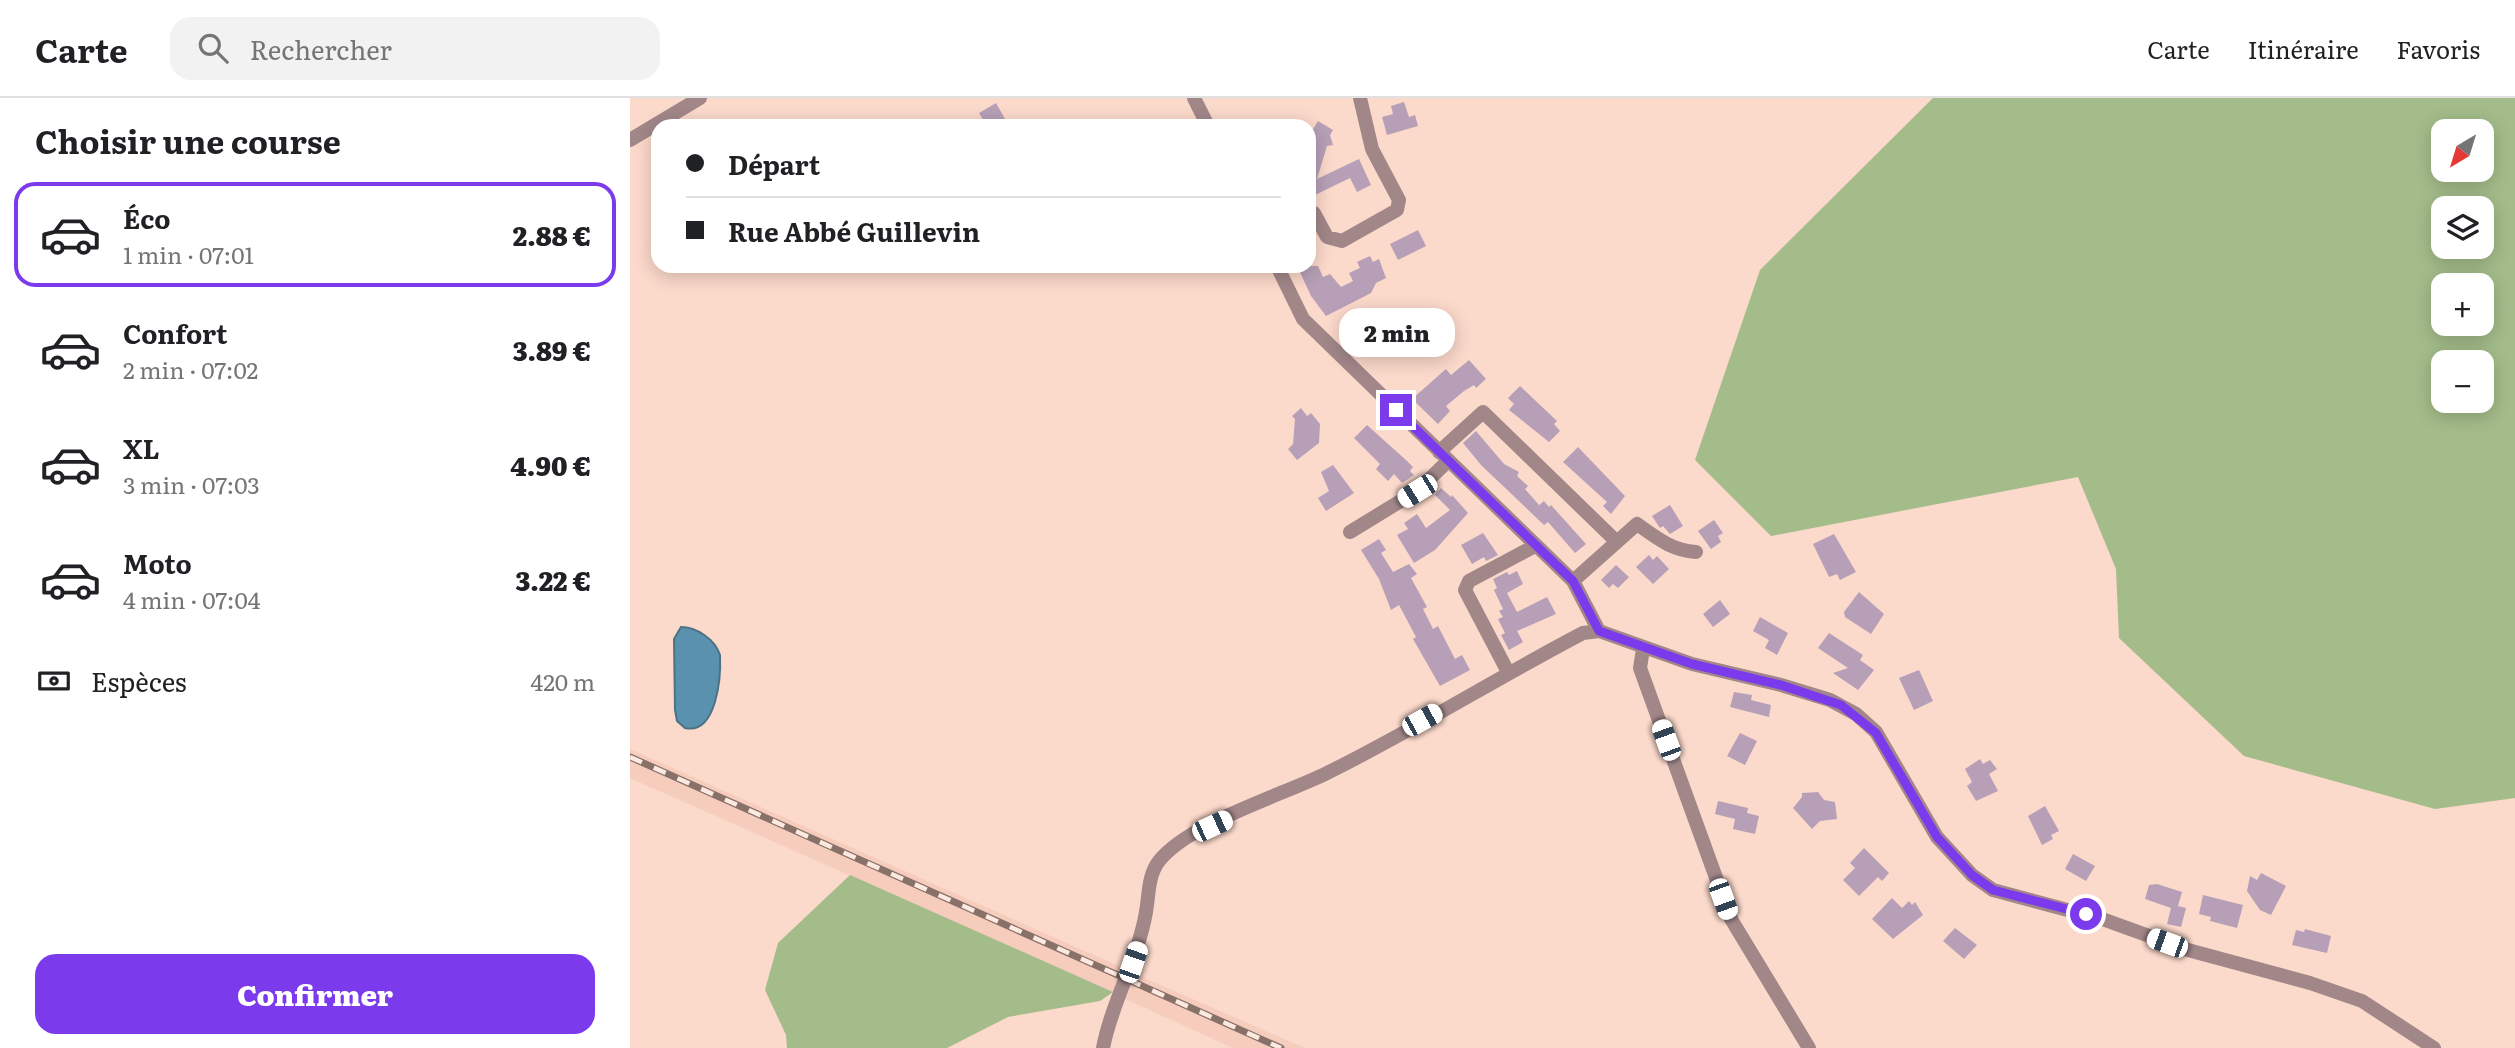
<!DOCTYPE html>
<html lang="fr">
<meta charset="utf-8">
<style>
body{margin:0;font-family:Literata,serif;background:#f2f2f2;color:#202124;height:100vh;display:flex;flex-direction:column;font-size:26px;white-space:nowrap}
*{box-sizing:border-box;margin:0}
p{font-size:23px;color:#757577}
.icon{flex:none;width:38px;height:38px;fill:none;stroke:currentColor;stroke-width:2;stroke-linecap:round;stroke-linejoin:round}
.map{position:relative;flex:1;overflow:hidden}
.panel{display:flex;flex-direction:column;background:#fff;width:630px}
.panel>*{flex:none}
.top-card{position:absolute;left:21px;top:21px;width:665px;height:154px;border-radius:21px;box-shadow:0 4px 18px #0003;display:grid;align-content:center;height:154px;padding:0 35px;background:#fff}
.needle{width:46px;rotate:218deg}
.fabs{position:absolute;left:1801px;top:21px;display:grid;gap:14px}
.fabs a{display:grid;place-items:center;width:63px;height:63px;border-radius:14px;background:#fff;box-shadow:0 4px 18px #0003;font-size:35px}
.end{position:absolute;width:32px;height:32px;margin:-16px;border:9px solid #7c3aed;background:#fff;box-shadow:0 0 0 4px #fff}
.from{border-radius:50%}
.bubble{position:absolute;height:49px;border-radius:21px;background:#fff;box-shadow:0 4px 18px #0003;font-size:23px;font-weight:800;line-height:49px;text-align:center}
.car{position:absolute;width:21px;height:42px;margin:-21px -10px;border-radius:9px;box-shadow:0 0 5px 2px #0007;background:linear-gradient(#fff 24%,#345 0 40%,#fff 0 76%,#345 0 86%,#fff 0)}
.top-card b{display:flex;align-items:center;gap:24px;height:66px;font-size:26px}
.top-card b+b{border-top:2px solid #e0e0e0}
.top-card i{width:18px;height:18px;background:#202124}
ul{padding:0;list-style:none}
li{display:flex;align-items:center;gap:21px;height:105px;margin:0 14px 10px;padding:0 21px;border:4px solid transparent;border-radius:21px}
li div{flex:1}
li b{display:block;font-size:26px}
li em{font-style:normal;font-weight:800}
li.current{border-color:#7c3aed}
li>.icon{width:63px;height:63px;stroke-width:1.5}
h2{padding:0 35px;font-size:32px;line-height:84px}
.pay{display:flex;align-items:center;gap:18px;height:77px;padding:0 35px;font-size:26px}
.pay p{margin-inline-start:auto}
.action{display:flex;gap:14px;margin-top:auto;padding:14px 35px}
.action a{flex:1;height:80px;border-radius:21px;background:#7c3aed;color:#fff;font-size:28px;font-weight:800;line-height:80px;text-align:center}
header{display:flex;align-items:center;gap:42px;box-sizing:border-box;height:98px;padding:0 35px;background:#fff;border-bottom:2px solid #e0e0e0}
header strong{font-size:33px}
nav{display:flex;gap:38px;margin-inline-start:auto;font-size:24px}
.search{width:490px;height:63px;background:#f2f2f2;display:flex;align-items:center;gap:18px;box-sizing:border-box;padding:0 24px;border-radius:21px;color:#757577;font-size:26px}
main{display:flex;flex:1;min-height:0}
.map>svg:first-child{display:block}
.built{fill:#f6ccbc}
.forest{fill:#a4bc8a;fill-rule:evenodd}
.water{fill:#5991ae;stroke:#4e7285;stroke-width:2}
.building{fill:#b7a0b7}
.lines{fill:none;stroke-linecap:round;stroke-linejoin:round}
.minor{stroke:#a28789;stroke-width:14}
.rail-casing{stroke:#877169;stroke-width:7}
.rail{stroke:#fee9e1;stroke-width:4.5;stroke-dasharray:13;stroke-linecap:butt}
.route{stroke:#7c3aed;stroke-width:9}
</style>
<header>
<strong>Carte</strong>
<div class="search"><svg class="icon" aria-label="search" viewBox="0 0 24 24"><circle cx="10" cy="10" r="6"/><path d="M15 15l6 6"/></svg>Rechercher</div>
<nav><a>Carte</a><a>Itinéraire</a><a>Favoris</a></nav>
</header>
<main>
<section class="panel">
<h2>Choisir une course</h2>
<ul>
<li class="current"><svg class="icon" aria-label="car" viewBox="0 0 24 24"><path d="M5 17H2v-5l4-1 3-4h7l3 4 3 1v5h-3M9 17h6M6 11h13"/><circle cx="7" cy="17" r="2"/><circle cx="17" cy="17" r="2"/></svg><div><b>Éco</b><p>1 min · 07:01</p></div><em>2.88 €</em></li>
<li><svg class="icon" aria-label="car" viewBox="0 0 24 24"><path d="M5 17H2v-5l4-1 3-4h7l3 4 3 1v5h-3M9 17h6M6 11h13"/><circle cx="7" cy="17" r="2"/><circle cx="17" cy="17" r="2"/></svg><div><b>Confort</b><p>2 min · 07:02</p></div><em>3.89 €</em></li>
<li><svg class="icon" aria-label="car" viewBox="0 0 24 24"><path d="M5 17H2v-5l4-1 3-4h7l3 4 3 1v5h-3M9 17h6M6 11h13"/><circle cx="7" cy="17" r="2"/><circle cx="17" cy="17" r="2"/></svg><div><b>XL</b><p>3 min · 07:03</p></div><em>4.90 €</em></li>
<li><svg class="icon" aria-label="car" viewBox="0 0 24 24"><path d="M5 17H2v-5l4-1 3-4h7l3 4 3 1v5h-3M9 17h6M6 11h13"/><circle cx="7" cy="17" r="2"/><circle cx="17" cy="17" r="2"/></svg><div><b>Moto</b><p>4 min · 07:04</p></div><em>3.22 €</em></li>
</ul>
<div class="pay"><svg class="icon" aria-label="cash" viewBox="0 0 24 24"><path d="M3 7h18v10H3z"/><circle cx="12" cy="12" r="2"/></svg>Espèces<p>420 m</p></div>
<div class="action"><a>Confirmer</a></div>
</section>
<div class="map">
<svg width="1885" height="950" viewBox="0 0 1885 950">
<rect width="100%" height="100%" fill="#fbd9cb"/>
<!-- built -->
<path class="built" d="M0,651L493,870L483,894L0,680Z
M505,876L675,950H603L493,900Z"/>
<!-- forest -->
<path class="forest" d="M1303,0H1885V700L1805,711L1614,658L1489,540L1486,471L1448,379L1141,438L1065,362L1130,172ZM1813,33H1852V72H1813ZM1852,110V149H1813V110ZM1813,187H1852V226H1813ZM1813,264H1852V303H1813Z
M220,777L483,894L470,903L378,919L317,950H157L156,937L135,892L148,845Z"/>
<!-- water -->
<path class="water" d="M51,529C66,529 85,541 90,557C91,578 87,637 55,630L47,623L45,612L44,541Z"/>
<!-- building -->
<path class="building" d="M774,4L779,19L785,17L788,28L757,37L752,19L763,16L761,8Z
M366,5L379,28H357L349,15Z
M688,23L703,32L700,37L703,47L697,48L687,81L729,61L741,87L727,94L720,80L679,100V85L686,82L679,56V38Z
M788,132L796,148L768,162L760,146Z
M740,158L743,164L749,161L756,180L746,185L741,195L696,218L681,198L667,168H688L693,179L700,176L711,189L723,183L719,175L730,170L727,164Z
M839,262L856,281L846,290L844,287L834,293L816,308L820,313L808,326L782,301L816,271L821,277Z
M890,288L927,323L924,326L930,333L919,344L879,312L884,306L878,300Z
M671,310L677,318L681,315L690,326L689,345L667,362L658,351L663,346L665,321L662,318Z
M737,327L777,363L783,369L780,373L784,377L772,385L764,376L758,383L746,371L750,366L724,340Z
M846,333L874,366L889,374L887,378L898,388L895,391L909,407L906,410L914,403L919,409L921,407L956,446L945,455L918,424L914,427L851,367L833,345Z
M948,349L995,398L981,416L973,408L977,404L933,364Z
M703,367L724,395L696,413L688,400L699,393L691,374Z
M811,390L821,399L822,397L838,415L805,452L784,465L767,437L778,431L774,425L787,416L796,430L820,412L805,397Z
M1040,407L1053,428L1040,436L1033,428L1030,430L1022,418Z
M1084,422L1093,435L1088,438L1091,444L1081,451L1068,433Z
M853,435L868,457L856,463L854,459L842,466L831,447Z
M1204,436L1226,474L1210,482L1207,476L1199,479L1183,446Z
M749,441L756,452L751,455L763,474L779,466L787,476L781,480L797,509L793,511L803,531L808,528L825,561L832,557L840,572L810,588L783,541L786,539L769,507L761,512L749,481L731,452Z
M1019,457L1023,462L1027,458L1039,471L1023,486L1006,469Z
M986,467L999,479L988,490L983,486L979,490L971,482Z
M887,473L893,486L877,495L887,514L917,499L926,516L887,533L893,544L879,552L871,537L875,535L868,521L873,519L869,513L873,511L864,492L867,490L863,481L877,474L879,477Z
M1229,494L1254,516L1241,536L1215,519L1214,514Z
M1090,502L1100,516L1083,529L1073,516Z
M1130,519L1158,535L1147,557L1135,550L1139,542L1123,533Z
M1199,535L1233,557L1230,562L1244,572L1228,592L1203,575L1218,570L1188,550Z
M1289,572L1303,603L1284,612L1269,580Z
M1104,594L1122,597L1121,602L1141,607L1139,619L1100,609Z
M1110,635L1127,643L1115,667L1097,658Z
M1350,661L1353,666L1360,662L1367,671L1359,676L1368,693L1346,703L1337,688L1342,684L1335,671Z
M1188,694L1194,702L1205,704L1207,721L1190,723L1182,731L1163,710L1172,699V695Z
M1088,703L1118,710L1117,715L1129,718L1125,736L1103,731L1105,721L1085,716Z
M1415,708L1429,733L1421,737L1423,741L1412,747L1398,718Z
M1234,750L1259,775L1252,783L1248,779L1229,798L1213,782L1225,770L1220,765Z
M1443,756L1465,768L1456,783L1435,771Z
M1631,775L1656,788L1641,817L1630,812L1617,793L1620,778L1627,782Z
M1527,786L1552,794L1548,808L1556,810L1551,829L1537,826L1541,810L1515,801L1519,787Z
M1573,797L1613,807L1607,830L1580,823L1581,819L1569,816Z
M1262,800L1272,810L1279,803L1282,807L1285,804L1293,817L1263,841L1242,821Z
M1325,830L1347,847L1334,861L1313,843Z
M1675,831L1701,838L1697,855L1662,847L1666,832L1674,834Z"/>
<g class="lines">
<!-- minor -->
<path class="minor" d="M564,0L578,28
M0,42L70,0
M684,115L697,139L712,143L767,112L769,102L742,51L730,0
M647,168L673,221L943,483L969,533
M809,354L853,314L987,444
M720,434L787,393L818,363
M943,483L1007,426C1027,440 1041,452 1066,454
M1013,551L1010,570L1101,821L1179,950
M878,574L835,492L839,483L905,448
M473,950C482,903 508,861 516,814C519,797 518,777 529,763C559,725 653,697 697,675C784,632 867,580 953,535L969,533L1062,566L1151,587L1200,602L1226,616L1246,634L1307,739L1342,777L1363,792L1475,822L1558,852L1680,885L1732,903L1804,950"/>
<defs>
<path id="rail" d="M0,659L651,950"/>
</defs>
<!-- rail casing -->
<use href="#rail" class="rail-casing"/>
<!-- rail -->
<use href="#rail" class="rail"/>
</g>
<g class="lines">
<!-- route -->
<path class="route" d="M766,312L943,483L969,533L1062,566L1151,587L1211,607L1246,635L1307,739L1342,777L1363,792L1456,816"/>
</g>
</svg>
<div class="fabs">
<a><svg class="needle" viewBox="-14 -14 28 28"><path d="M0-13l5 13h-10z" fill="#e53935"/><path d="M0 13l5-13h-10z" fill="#757577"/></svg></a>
<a><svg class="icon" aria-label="layers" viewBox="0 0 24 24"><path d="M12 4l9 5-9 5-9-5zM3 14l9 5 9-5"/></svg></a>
<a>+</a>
<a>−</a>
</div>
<i class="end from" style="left:1456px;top:816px"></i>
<i class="end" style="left:766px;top:312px"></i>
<div class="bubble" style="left:709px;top:210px;width:116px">2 min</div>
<i class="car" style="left:787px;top:393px;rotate:238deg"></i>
<i class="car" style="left:792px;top:622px;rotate:61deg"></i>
<i class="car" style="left:1036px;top:642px;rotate:340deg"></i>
<i class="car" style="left:582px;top:728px;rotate:65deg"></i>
<i class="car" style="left:1093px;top:801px;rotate:160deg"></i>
<i class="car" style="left:1537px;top:845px;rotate:290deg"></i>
<i class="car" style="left:503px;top:864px;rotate:19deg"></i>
<div class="top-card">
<b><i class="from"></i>Départ</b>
<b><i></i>Rue Abbé Guillevin</b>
</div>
</div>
</main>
